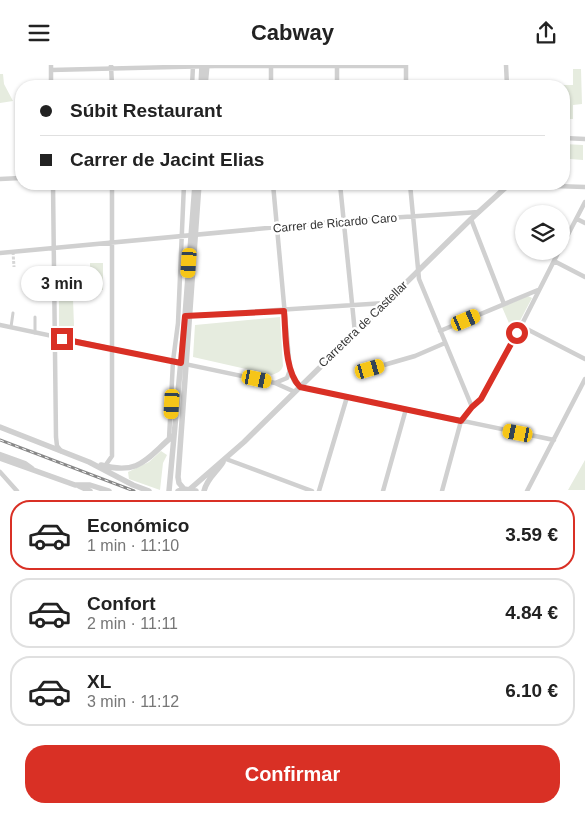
<!DOCTYPE html>
<html lang="es">
<meta charset="utf-8">
<style>
body{margin:0;font-family:Helvetica,sans-serif;background:#f2f2f2;color:#222;height:100vh;display:flex;flex-direction:column;font-size:19px;white-space:nowrap}
*{box-sizing:border-box;margin:0}
p{font-size:16px;color:#767676}
.icon{flex:none;width:28px;height:28px;fill:none;stroke:currentColor;stroke-width:2;stroke-linecap:round;stroke-linejoin:round}
.map{position:relative;height:426px;overflow:hidden}
.drawer{display:flex;flex-direction:column;background:#fff;flex:1}
.drawer>*{flex:none}
.banner{position:absolute;left:15px;top:15px;width:555px;height:110px;border-radius:20px;box-shadow:0 1px 4px #0004;display:grid;align-content:center;height:110px;padding:0 25px;background:#fff}
.controls{position:absolute;left:515px;top:140px;display:grid;gap:10px}
.controls a{display:grid;place-items:center;width:55px;height:55px;border-radius:50%;background:#fff;box-shadow:0 1px 4px #0004;font-size:25px}
.end{position:absolute;width:22px;height:22px;margin:-11px;border:6px solid #d93025;background:#fff;box-shadow:0 0 0 2px #fff}
.from{border-radius:50%}
.bubble{position:absolute;height:35px;border-radius:18px;background:#fff;box-shadow:0 1px 4px #0004;font-size:16px;font-weight:700;line-height:35px;text-align:center}
.car{position:absolute;width:15px;height:30px;margin:-15px -8px;border-radius:6px;box-shadow:0 0 4px 1px #0007;background:linear-gradient(#f5c518 24%,#345 0 40%,#f5c518 0 76%,#345 0 86%,#f5c518 0)}
.banner b{display:flex;align-items:center;gap:18px;height:48px;font-size:19px}
.banner b+b{border-top:1px solid #e0e0e0}
.banner i{width:12px;height:12px;background:#222}
ul{padding:9px 0 0;list-style:none}
li{display:flex;align-items:center;gap:15px;height:70px;margin:0 10px 8px;padding:0 15px;border:2px solid #e0e0e0;border-radius:20px}
li div{flex:1}
li b{display:block;font-size:19px}
li em{font-style:normal;font-weight:700}
li.active{border-color:#d93025}
li>.icon{width:45px;height:45px;stroke-width:1.5}
.cta{display:flex;gap:10px;margin-top:auto;padding:10px 25px}
.cta a{flex:1;height:58px;border-radius:20px;background:#d93025;color:#fff;font-size:20px;font-weight:700;line-height:58px;text-align:center}
header{display:flex;justify-content:space-between;align-items:center;height:65px;padding:0 25px;background:#fff;font-size:22px;font-weight:700}
.map>svg:first-child{display:block}
.green{fill:#e6ecdf}
.lines{fill:none;stroke-linecap:round;stroke-linejoin:round}
.pedestrian-tunnel{stroke:#d6d6d6;stroke-width:3;stroke-dasharray:3 1.5;stroke-linecap:butt}
.pedestrian{stroke:#d0d0d0;stroke-width:3}
.minor{stroke:#d0d0d0;stroke-width:4.5}
.tertiary{stroke:#d0d0d0;stroke-width:5.5}
.rail-casing{stroke:#888;stroke-width:3}
.rail{stroke:#fff;stroke-width:1;stroke-dasharray:4;stroke-linecap:butt}
.route{stroke:#d93025;stroke-width:6}
.labels{text-anchor:middle;stroke-width:5;stroke-linejoin:round;paint-order:stroke}
.street-label{font-size:12px;fill:#333;stroke:#fff}
</style>
<header><svg class="icon" aria-label="menu" viewBox="0 0 24 24"><path d="M4 6h16M4 12h16M4 18h16"/></svg>Cabway<svg class="icon" aria-label="share" viewBox="0 0 24 24"><path d="M12 15V3M7 8l5-5 5 5M5 13v7h14v-7"/></svg></header>
<div class="map">
<svg width="585" height="426" viewBox="0 0 585 426">
<rect width="100%" height="100%" fill="#fff"/>
<!-- green -->
<path class="green" d="M573,4H581L582,39L573,40V54H564V21L526,20H573Z
M0,9H3L4,19L13,36L0,38Z
M564,79L583,80V95L570,94L569,97H564Z
M90,198H103V225H90Z
M528,231L532,233L514,267L512,265L502,242Z
M73,234L74,261H59V235Z
M280,252L283,301C281,307 277,308 272,310L193,292L195,260Z
M161,386L167,390L163,398L160,425L129,414L128,407L149,397Z
M585,395V425H568Z"/>
<g class="lines">
<!-- pedestrian-tunnel -->
<path class="pedestrian-tunnel" d="M13,187L14,202"/>
<!-- pedestrian -->
<path class="pedestrian" d="M11,262L13,248
M35,268V252"/>
<!-- minor -->
<path class="minor" d="M51,0V21
M111,0L112,21
M337,0V21
M406,0V21
M506,0L507,21
M51,5L215,1H406
M192,21L193,1
M271,21V0
M564,73L585,74
M0,114L21,113
M53,119L56,372L57,381L61,386
M273,119L290,305L294,316L300,322L554,375
M340,119L355,268
M410,119L419,214L472,342
M506,119L505,123L523,120L585,122
M471,154L504,239
M577,154L585,158
M561,183L585,137
M0,188L343,156L479,147
M554,196L585,212
M187,251L385,238
M0,260L275,318L295,327
M521,261L585,294
M440,266L538,225
M370,304L415,291L445,278
M275,318L287,313L290,305
M169,374L173,296L178,258L184,119
M0,389L25,398L32,403
M226,394L312,426
M105,401L112,391V119
M0,407L17,426
M319,426L347,332
M383,426L406,344
M442,426L461,356L472,342L481,334L521,261L559,186
M527,426L585,314"/>
<!-- tertiary -->
<path class="tertiary" d="M201,21L202,0
M205,21L207,0
M0,362L89,397L133,420L149,426
M0,393L75,420H90L109,426
M101,400C141,411 147,392 174,370
M79,421L90,426
M184,424L179,418L178,412L199,119
M190,424L244,377L471,154L505,123
M169,426L185,251L195,119
M178,426L184,424L196,426
M204,426C207,413 217,407 223,397"/>
<defs>
<path id="rail" d="M0,375L134,426"/>
</defs>
<!-- rail casing -->
<use href="#rail" class="rail-casing"/>
<!-- rail -->
<use href="#rail" class="rail"/>
</g>
<g class="lines">
<!-- route -->
<path class="route" d="M62,274L181,298L185,251L284,246C286,268 284,306 300,322L461,356L472,342L481,334L517,268"/>
</g>
<g class="labels">
<!-- street labels -->
<g class="street-label">
<text transform="translate(335 158) rotate(-5)" y="4">Carrer de Ricardo Caro</text>
<text transform="translate(363 259) rotate(-44)" y="4">Carretera de Castellar</text>
</g>
</g>
</svg>
<div class="controls">
<a><svg class="icon" aria-label="layers" viewBox="0 0 24 24"><path d="M12 4l9 5-9 5-9-5zM3 14l9 5 9-5"/></svg></a>
</div>
<i class="end from" style="left:517px;top:268px"></i>
<i class="end" style="left:62px;top:274px"></i>
<div class="bubble" style="left:21px;top:201px;width:82px">3 min</div>
<i class="car" style="left:189px;top:198px;rotate:184deg"></i>
<i class="car" style="left:466px;top:255px;rotate:67deg"></i>
<i class="car" style="left:370px;top:304px;rotate:74deg"></i>
<i class="car" style="left:257px;top:314px;rotate:102deg"></i>
<i class="car" style="left:172px;top:339px;rotate:183deg"></i>
<i class="car" style="left:518px;top:368px;rotate:281deg"></i>
<div class="banner">
<b><i class="from"></i>Súbit Restaurant</b>
<b><i></i>Carrer de Jacint Elias</b>
</div>
</div>
<section class="drawer">
<ul>
<li class="active"><svg class="icon" aria-label="car" viewBox="0 0 24 24"><path d="M5 17H2v-5l4-1 3-4h7l3 4 3 1v5h-3M9 17h6M6 11h13"/><circle cx="7" cy="17" r="2"/><circle cx="17" cy="17" r="2"/></svg><div><b>Económico</b><p>1 min · 11:10</p></div><em>3.59 €</em></li>
<li><svg class="icon" aria-label="car" viewBox="0 0 24 24"><path d="M5 17H2v-5l4-1 3-4h7l3 4 3 1v5h-3M9 17h6M6 11h13"/><circle cx="7" cy="17" r="2"/><circle cx="17" cy="17" r="2"/></svg><div><b>Confort</b><p>2 min · 11:11</p></div><em>4.84 €</em></li>
<li><svg class="icon" aria-label="car" viewBox="0 0 24 24"><path d="M5 17H2v-5l4-1 3-4h7l3 4 3 1v5h-3M9 17h6M6 11h13"/><circle cx="7" cy="17" r="2"/><circle cx="17" cy="17" r="2"/></svg><div><b>XL</b><p>3 min · 11:12</p></div><em>6.10 €</em></li>
</ul>
<div class="cta"><a>Confirmar</a></div>
</section>
